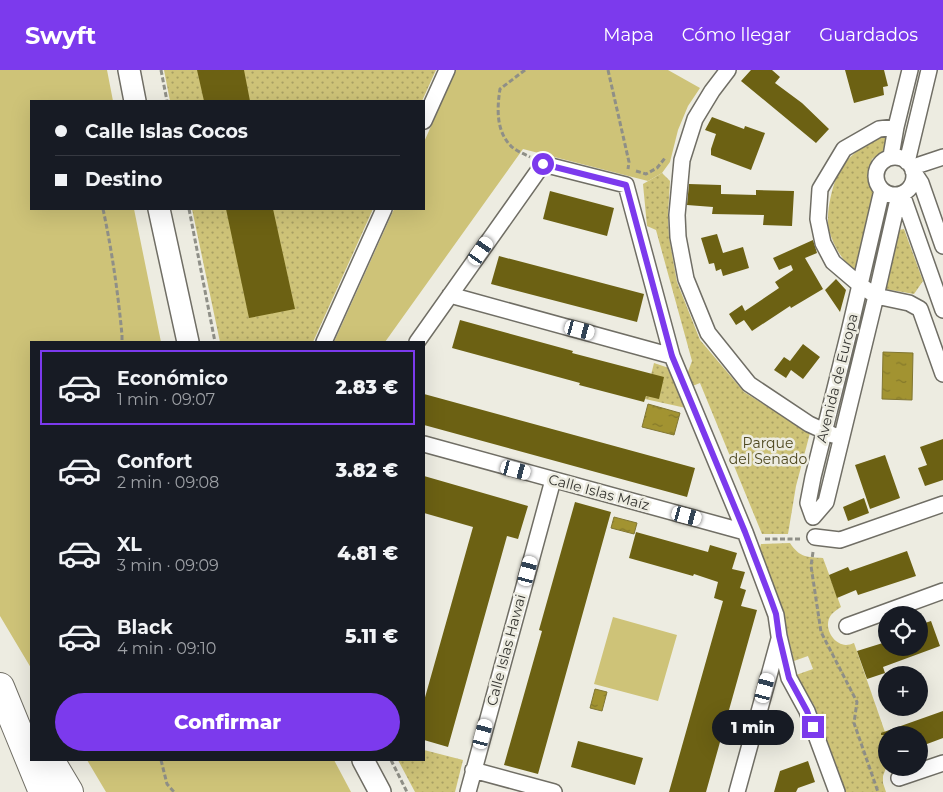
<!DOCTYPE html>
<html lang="es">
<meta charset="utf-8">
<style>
body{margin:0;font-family:Montserrat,sans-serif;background:#242831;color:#f1f3f6;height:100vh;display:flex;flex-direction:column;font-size:19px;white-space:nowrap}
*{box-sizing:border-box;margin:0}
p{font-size:16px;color:#9ea1a6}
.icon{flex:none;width:28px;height:28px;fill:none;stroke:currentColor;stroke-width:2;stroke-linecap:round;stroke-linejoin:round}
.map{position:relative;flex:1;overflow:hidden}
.side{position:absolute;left:30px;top:271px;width:395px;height:420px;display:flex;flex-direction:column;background:#171b24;border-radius:0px;box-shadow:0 5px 20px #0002}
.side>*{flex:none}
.banner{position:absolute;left:30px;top:30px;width:395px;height:110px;border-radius:0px;box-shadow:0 5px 20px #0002;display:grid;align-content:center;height:110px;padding:0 25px;background:#171b24}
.tools{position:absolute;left:878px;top:536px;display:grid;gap:10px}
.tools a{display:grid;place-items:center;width:50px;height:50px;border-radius:50%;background:#171b24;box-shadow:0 5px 20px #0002;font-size:25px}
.end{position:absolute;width:22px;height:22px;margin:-11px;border:6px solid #7c3aed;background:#fff;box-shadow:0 0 0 2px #fff}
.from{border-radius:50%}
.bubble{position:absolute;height:35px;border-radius:18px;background:#171b24;box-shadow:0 5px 20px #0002;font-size:16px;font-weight:800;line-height:35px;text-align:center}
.car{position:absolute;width:15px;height:30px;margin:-15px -8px;border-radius:6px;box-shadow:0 0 4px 1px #0007;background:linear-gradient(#fff 24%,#345 0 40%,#fff 0 76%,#345 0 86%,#fff 0)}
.banner b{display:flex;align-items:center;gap:18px;height:48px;font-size:19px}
.banner b+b{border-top:1px solid #363941}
.banner i{width:12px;height:12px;background:#f1f3f6}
ul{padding:9px 0 0;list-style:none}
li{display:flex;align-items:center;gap:15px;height:75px;margin:0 10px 8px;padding:0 15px;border:2px solid transparent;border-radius:0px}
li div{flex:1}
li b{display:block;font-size:19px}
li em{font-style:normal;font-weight:800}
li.active{border-color:#7c3aed}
li>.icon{width:45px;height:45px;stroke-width:1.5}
.cta{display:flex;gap:10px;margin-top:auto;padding:10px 25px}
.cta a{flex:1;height:58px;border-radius:30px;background:#7c3aed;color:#fff;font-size:20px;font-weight:800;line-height:58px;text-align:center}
header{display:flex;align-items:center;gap:30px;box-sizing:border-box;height:70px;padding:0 25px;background:#7c3aed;color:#fff}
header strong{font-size:24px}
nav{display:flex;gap:28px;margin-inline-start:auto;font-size:18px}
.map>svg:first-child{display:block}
.grass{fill:#cec378}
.park{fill:url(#park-dots)}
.water{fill:url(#water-ripples);stroke:#817631}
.building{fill:#6c6113}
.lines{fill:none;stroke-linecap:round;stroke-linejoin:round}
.street-casing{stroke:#706e65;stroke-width:18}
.secondary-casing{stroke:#706e65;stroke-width:24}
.highway-casing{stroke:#706e65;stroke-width:30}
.path{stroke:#8f8f87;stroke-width:3;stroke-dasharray:5 2.5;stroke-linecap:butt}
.street{stroke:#fff;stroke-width:15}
.secondary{stroke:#fff;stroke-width:21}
.highway{stroke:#fff;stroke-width:28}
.route{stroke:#7c3aed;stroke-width:6}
.labels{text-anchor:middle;stroke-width:5;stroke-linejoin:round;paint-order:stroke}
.street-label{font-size:14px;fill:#343430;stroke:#edece1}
.park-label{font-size:14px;fill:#4e4820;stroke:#edece1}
</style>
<header>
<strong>Swyft</strong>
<nav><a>Mapa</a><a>Cómo llegar</a><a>Guardados</a></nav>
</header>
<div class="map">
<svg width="943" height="722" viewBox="0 0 943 722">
<defs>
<pattern id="park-dots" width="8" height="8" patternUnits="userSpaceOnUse" patternTransform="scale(1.25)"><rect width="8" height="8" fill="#cec378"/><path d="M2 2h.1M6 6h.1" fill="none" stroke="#a89f63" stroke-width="1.8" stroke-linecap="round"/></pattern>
<pattern id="water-ripples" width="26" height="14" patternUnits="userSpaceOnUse" patternTransform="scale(1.25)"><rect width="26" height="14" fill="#a29331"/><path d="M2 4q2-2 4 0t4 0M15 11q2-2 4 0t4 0" fill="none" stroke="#85792a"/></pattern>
</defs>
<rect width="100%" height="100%" fill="#edece1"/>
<!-- grass -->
<path class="grass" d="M0,0H107L113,31H31V139H134L161,272H31V598L0,546Z
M456,0H668L700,18L688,36L678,60L670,92L662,103L648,111L523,79L385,272H334L394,139H424V72Z
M613,547L677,565L658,631L594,614Z
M87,690H334L351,722H106Z"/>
<!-- park -->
<path class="park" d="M164,0H436L422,31H170Z
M885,66L889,67L885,81L872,89C869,102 864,112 874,123L856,201C843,193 833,175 829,160C825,145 833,109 842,97C853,81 868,73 885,66Z
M662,103L670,111L668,145L669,167L677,212L700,270L744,322L810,363L796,416L788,464H762L700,313L690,317L686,307L692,291L656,160L647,156L643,114Z
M192,139H373L313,272H220Z
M904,159L923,211L914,224L885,219L899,160Z
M654,293L669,298L686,338L645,329Z
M790,473C800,488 807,487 823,488L841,537C837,540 833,542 831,545C823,556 832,574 846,575C848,575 852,574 854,573L886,665V698L883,706V713L886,722H845L815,637L796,605L813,599L808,586L794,591L782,541L759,482L761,474Z
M424,680L463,690L455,722H415L398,690H424Z"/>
<!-- water -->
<path class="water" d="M883,282L913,283L912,330L882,329Z
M648,334L680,343L674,365L642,357Z
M614,447L637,453L634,464L611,458Z
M595,619L607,622L602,641L590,638Z"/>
<!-- building -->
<path class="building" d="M197,0H244L250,31H204Z
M751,0H772L780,7L775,13L802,33L829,59L816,73L741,11Z
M845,0H884L888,16L883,17L884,25L854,33Z
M712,47L744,59L745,56L765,63L751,100L711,85V79L716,64L705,60Z
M689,114L721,115V124L756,125V120L794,121L792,156L763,155L764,145L712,144L713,137L687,135Z
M550,121L614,138L607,166L543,149Z
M226,139H273L295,239L249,248Z
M717,164L723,183L743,177L749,198L723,206L721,199L716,201L714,193L709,194L701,168Z
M813,170L817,183L805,188L823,219L791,238L790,236L752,261L744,250L736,255L729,244L742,235L745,241L779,218L775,212L793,200L791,195L779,200L773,188Z
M499,186L644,224L637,252L491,214Z
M836,209L846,220L840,242L825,220Z
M460,250L573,281L572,283L664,307L659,329L646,326L644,332L579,315L580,313L452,278Z
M803,274L820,287L803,309L791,300L786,308L774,300L784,287L790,291Z
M424,324L695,398L687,427L424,355Z
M943,369V410L925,416L918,398L927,395L920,377Z
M885,385L900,428L870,439L855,395Z
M424,406L528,436L518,469L507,466L448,677L424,670V631L473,457L424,443Z
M864,428L869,443L848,451L843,437Z
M575,432L611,442L538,704L504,695L542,561L539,560Z
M636,462L708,482L710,475L737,483L732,499L745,502L740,518L746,520L741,536L757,540L706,722H669L723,531L714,528L718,512L694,504L693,506L629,488Z
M907,481L916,506L858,525L856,520L837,528L829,505L848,497L850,501Z
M931,551L940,576L883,597L885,603L867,609L857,581L886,572V578H919V555Z
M943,641V668L919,677V665H881V663Z
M578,671L643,688L635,715L571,697Z
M808,691L815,712L798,718L796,722H774L780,701Z"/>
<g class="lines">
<defs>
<path id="street" d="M728,0L712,21L695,49L682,90L677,145L678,167L686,209L708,263L749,314L809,354L833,365
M424,51L447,0
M896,57L879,59L844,79L820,119L818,149L823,173L833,192L860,215L876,226L909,233L920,239L943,304
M891,86L896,57L910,0
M876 106a19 19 0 1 1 38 0a19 19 0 1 1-38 0Z
M907,92L929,0
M913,97L943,87
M913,101L921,113L943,176
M882,120L849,262L813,407L808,433L813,447L826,432L876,226L899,125
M902,124L943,240
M450,225L672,286
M324,272L384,139
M417,272L543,94L626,115L672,286L745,462L776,545L779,566L789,608L807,641L837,722
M424,374L745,462
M815,467L840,470L943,434
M847,556L943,521
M473,700L554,722
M899,708L943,693
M468,722L553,410
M737,722L779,569"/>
<path id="secondary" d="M129,0L135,31
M159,139L188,272
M363,690L380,722"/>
<path id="highway" d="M0,617L43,722
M50,690L69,722"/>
</defs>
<!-- street casing -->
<use href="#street" class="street-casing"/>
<!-- secondary casing -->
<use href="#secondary" class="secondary-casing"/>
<!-- highway casing -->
<use href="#highway" class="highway-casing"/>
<!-- path -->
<path class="path" d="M161,0L167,31
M525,0L500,19C497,38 496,60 510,75C514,80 524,84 530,87
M608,0L629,92L628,99
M636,101L646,104L657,98L665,88
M103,139C112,181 118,223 122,265V272
M189,139L215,272
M765,469H801
M813,482L811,496L821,562L857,632L854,653L878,722
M161,690L167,714L174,722
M391,690L407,722"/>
<!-- street -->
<use href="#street" class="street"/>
<!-- secondary -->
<use href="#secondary" class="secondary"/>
<!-- highway -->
<use href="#highway" class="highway"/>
</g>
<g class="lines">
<!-- route -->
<path class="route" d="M543,94L626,115L672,286L745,462L771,530L776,544L779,566L789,608L807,641L813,657"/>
</g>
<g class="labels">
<!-- street labels -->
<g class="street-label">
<text transform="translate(837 308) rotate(-76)" y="5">Avenida de Europa</text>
<text transform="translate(599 422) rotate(15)" y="5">Calle Islas Maíz</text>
<text transform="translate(506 580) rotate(-75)" y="5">Calle Islas Hawai</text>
</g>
<!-- park labels -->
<g class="park-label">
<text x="768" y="378">Parque<tspan x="768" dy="16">del Senado</tspan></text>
</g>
</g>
</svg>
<div class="tools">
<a><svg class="icon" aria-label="locate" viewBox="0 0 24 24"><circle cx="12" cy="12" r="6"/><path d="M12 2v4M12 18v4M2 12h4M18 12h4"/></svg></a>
<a>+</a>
<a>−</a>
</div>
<i class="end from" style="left:543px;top:94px"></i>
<i class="end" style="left:813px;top:657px"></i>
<div class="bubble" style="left:712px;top:640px;width:82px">1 min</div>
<i class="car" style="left:481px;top:181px;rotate:35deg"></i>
<i class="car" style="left:580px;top:260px;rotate:105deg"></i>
<i class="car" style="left:516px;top:400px;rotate:105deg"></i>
<i class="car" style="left:687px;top:446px;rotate:105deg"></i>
<i class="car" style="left:528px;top:501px;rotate:15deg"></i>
<i class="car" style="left:765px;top:618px;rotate:15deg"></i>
<i class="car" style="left:483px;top:664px;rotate:15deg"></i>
<div class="banner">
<b><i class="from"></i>Calle Islas Cocos</b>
<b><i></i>Destino</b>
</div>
<section class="side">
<ul>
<li class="active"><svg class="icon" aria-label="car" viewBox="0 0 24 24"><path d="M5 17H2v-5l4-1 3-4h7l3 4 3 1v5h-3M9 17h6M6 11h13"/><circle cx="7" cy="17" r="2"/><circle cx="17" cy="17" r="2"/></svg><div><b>Económico</b><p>1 min · 09:07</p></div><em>2.83 €</em></li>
<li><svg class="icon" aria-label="car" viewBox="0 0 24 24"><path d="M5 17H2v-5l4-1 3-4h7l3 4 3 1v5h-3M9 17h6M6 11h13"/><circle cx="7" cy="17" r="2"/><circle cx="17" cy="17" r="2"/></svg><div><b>Confort</b><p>2 min · 09:08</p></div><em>3.82 €</em></li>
<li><svg class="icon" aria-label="car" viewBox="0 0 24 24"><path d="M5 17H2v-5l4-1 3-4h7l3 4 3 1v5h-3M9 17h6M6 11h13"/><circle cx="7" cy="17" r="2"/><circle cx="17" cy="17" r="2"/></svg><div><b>XL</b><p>3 min · 09:09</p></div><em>4.81 €</em></li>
<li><svg class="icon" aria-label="car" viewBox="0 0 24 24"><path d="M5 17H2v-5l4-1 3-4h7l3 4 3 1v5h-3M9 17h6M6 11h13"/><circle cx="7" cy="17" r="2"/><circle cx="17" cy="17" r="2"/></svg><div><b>Black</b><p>4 min · 09:10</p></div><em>5.11 €</em></li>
</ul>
<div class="cta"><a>Confirmar</a></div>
</section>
</div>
